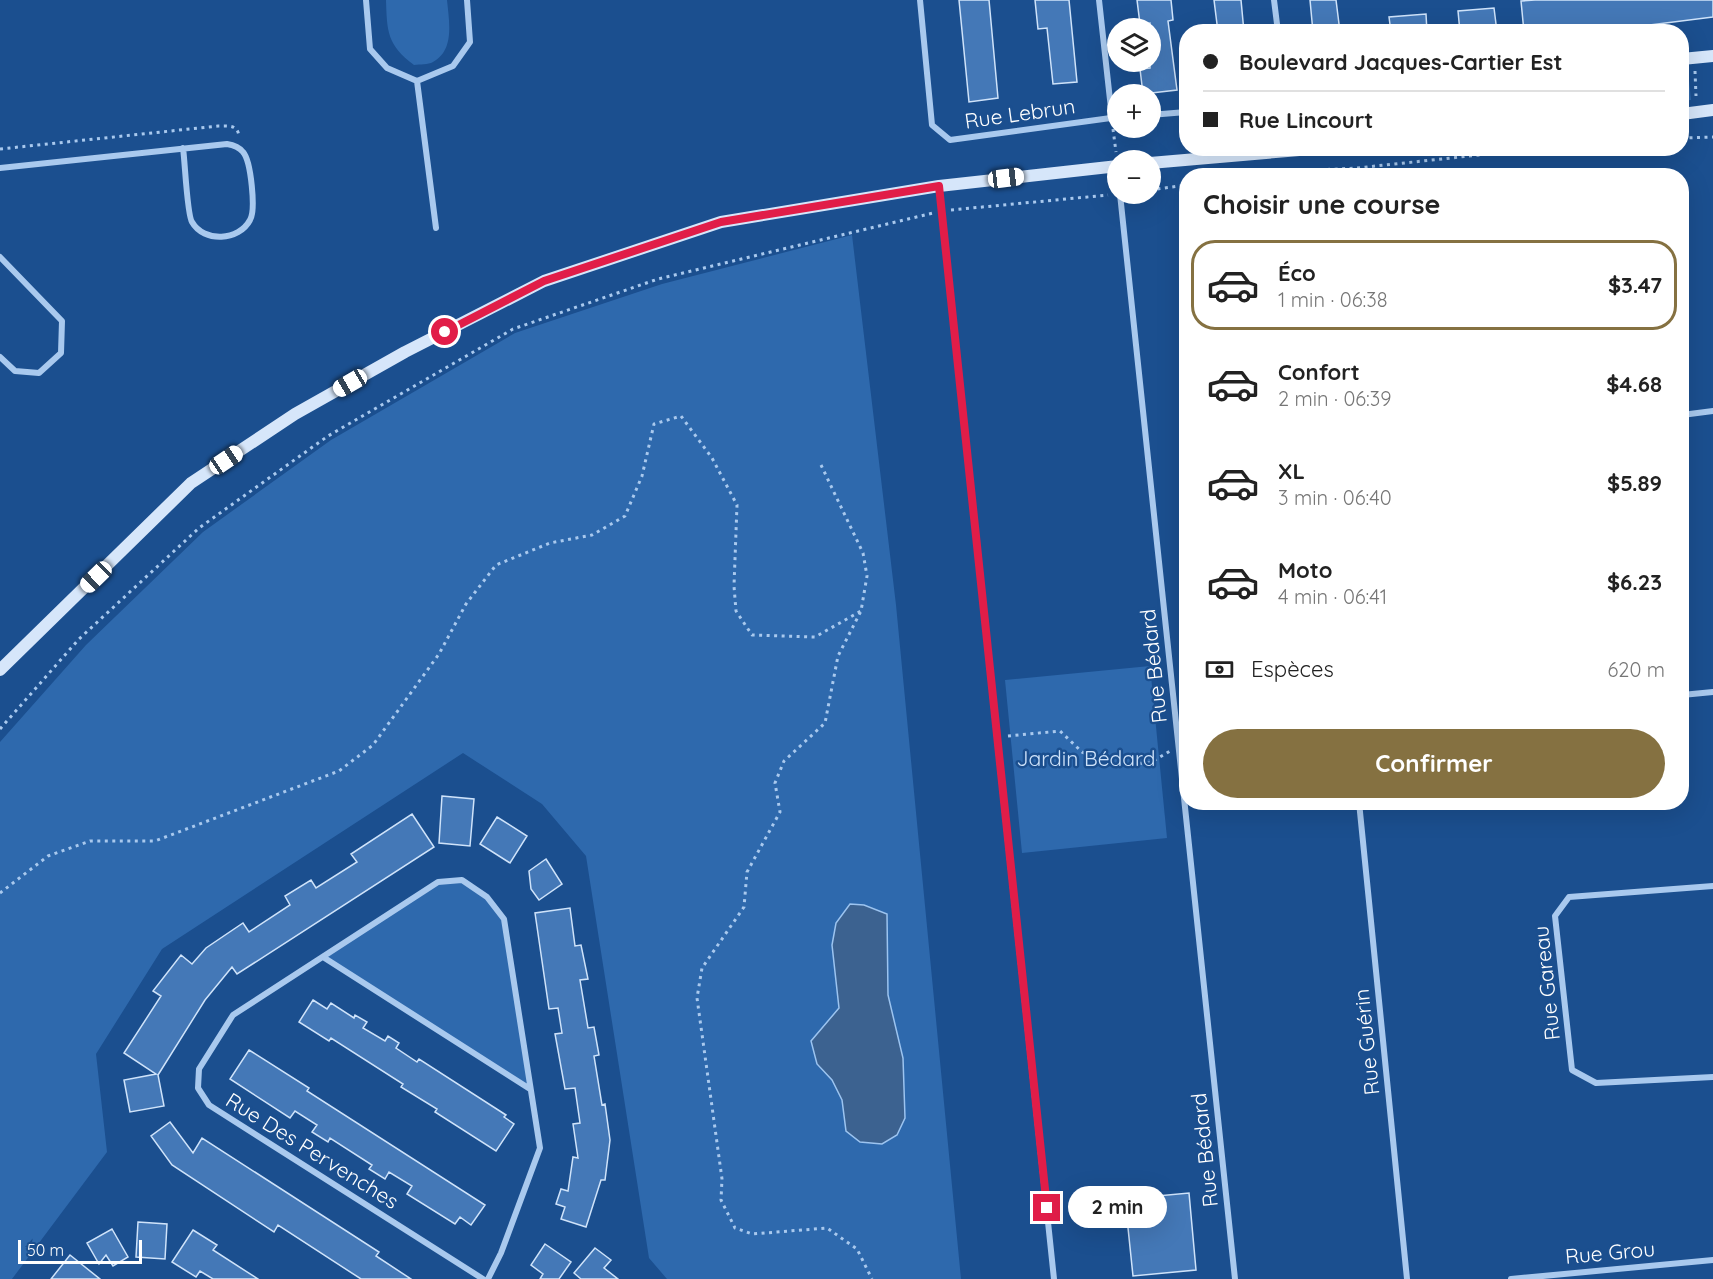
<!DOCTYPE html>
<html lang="fr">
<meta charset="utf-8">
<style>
body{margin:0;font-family:Quicksand,sans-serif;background:#f2f2f2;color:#222;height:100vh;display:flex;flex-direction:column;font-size:22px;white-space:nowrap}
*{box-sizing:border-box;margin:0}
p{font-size:20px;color:#767676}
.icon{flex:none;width:33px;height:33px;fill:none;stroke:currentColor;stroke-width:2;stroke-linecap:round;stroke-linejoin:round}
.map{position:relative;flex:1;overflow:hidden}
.panel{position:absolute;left:1179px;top:168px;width:510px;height:642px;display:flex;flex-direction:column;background:#fff;border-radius:24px;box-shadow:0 6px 24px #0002}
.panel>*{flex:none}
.top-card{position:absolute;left:1179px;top:24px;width:510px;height:132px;border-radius:24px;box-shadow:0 6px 24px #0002;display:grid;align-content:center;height:132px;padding:0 24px;background:#fff}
.tools{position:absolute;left:1107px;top:18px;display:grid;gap:12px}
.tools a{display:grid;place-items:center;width:54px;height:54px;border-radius:50%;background:#fff;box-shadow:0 6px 24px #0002;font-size:30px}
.scale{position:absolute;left:18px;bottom:15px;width:124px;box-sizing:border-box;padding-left:6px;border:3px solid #fff;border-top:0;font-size:16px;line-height:21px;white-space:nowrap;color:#fff;-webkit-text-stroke:4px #1b4f8f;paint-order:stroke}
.end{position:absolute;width:27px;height:27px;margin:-14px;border:8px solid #e11d48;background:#fff;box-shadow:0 0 0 3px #fff}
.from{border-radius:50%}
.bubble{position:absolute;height:42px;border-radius:21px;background:#fff;box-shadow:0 6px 24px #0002;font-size:20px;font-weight:700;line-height:42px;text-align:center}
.car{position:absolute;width:18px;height:36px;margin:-18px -9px;border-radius:8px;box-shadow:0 0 4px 2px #0007;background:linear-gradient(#fff 24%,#345 0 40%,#fff 0 76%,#345 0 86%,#fff 0)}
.top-card b{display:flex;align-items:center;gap:21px;height:57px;font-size:22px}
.top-card b+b{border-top:2px solid #e0e0e0}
.top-card i{width:15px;height:15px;background:#222}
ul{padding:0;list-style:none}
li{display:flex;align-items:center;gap:18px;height:90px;margin:0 12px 9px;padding:0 12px;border:3px solid transparent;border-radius:24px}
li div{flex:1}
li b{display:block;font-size:22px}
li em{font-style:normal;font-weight:700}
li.selected{border-color:#857141}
li>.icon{width:54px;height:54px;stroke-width:1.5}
h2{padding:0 24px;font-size:27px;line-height:72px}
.pay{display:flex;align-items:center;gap:15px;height:66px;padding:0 24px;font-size:22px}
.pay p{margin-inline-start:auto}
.button{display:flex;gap:12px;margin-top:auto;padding:12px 24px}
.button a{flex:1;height:69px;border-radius:36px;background:#857141;color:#fff;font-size:24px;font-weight:700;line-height:69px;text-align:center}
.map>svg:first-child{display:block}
.green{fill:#2e69ad}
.water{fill:#3c6290;stroke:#9cc4f0;stroke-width:1.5}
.building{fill:#4478b7;stroke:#cfe3fa;stroke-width:1.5}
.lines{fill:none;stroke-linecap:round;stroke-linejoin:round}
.path{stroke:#a9c9ee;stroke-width:3;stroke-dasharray:3 4.5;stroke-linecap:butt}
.minor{stroke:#a9c9ee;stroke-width:6}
.secondary{stroke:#d6e6fa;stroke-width:12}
.route{stroke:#e11d48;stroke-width:8}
.labels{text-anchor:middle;stroke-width:5;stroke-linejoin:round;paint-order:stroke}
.street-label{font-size:21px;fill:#fff;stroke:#1b4f8f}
.park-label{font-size:21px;fill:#cfe3fa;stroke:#1b4f8f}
</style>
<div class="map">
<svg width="1713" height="1279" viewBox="0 0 1713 1279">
<rect width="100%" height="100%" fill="#1b4f8f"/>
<!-- green -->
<path class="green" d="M386,0H447C449,21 455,50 433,62C428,65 420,64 414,65C387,45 387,31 386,0Z
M1688,70L1691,100L1682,101V71Z
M852,235L896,605L961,1279H667L649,1258L586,856L542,804L463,753L162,949L96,1054L107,1152L12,1279H0V742L86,645L203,532L331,440L515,333L662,284Z
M1150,666L1167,838L1022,853L1005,680Z
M462,880L487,897L504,919L530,1089L323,957L438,882Z"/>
<!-- water -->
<path class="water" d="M850,904L864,905L887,914L888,995L903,1058L905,1118L897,1135L882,1144L860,1142L846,1131L842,1100L832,1080L817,1064L811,1041L839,1008L832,945L836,923Z"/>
<!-- building -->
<path class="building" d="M959,0H989L998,98L969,102Z
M1035,0H1069L1077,82L1053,84L1047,28L1038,29Z
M1137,0H1171L1173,20L1168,21L1177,90L1143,94L1140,69L1150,68V23L1140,24Z
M1214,0H1241L1244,32H1218Z
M1310,0H1336L1340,32H1313Z
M1535,0H1713V17L1610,30L1524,32L1521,1Z
M1494,8L1497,32H1460L1458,11Z
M1426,14L1427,32H1391L1389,17Z
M442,796L474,799L470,846L439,843Z
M412,814L434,847L237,974L232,967L205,1000L158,1075L164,1106L130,1112L124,1080L156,1074L124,1053L161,996L153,991L181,955L192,964L206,948L243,923L249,932L290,905L285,896L311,880L316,888L357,862L351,854Z
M497,817L527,836L510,863L480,844Z
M546,859L562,884L539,900L531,889L529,871Z
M570,908L575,946L581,945L588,979L580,980L588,1028L594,1027L599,1055L594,1056L602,1105L605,1104L610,1140L605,1180H601L586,1227L561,1219L565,1207L556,1204L561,1189L568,1191L573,1157L578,1158L573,1124L580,1123L575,1088L565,1089L555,1034L562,1033L558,1008L549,1009L535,913Z
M313,1000L327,1009L331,1003L354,1018L355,1015L367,1022L363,1028L385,1041L388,1036L399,1043L396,1048L417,1062L419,1059L506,1115L504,1117L514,1124L496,1151L435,1112L437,1109L401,1087L403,1084L331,1038L329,1041L299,1022Z
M249,1050L309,1088L307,1091L485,1205L471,1225L460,1217L455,1224L407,1194L412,1186L389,1172L385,1179L369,1169L372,1165L330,1138L328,1142L312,1132L317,1125L295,1111L290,1118L230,1079Z
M170,1122L193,1153L202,1138L379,1252L376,1256L411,1279H361L278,1225L274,1232L172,1165L151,1136Z
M1189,1193L1196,1270L1133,1276L1125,1199Z
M138,1222L167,1224L165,1259L136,1257Z
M112,1229L128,1257L113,1266L106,1255L99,1264L87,1243Z
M193,1230L217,1245L213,1250L258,1279H213L200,1271L196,1277L172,1262Z
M545,1244L571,1262L559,1279H540L543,1274L531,1265Z
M595,1248L611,1260L604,1268L618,1279H581L574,1273Z
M70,1255L100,1279H51Z"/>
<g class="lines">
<!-- path -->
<path class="path" d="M1695,71L1696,96
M1113,129L1116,152
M1682,138L1713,137
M0,149L218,126C228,126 238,124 239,137
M1260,176L1298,171L1357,168L1545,148
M1150,190L1186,185
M951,210L1108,195
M821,465L863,553L867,576L861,611L838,656L825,723L784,761L775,783L780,812L747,872L744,907L702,968L697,998L722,1179L721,1200L735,1228L752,1234L827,1228L857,1249L872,1279
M0,729L79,639L199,528L328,436L513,329L658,279L933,213
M1008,736L1060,731L1082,752L1112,764L1150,763L1170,751
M0,893L48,856L90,841H155L339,771L373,745L439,654L466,604L496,565L550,543L592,535L625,516L642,476L654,424L681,416L712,458L737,505L734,586L736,611L752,635L815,637L861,611"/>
<!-- minor -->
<path class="minor" d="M366,0L370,49L387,68L417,81L453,66L470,42L467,0
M920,0L932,125L950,140L1118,117
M1099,0L1112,118
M1274,0L1278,32
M417,81L436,228
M1150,115L1186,112
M0,168L227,144C233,145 239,147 243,152C251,161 256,210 250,220C239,241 204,243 192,222C187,215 185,161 183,148
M939,186L1054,1279
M1120,194L1235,1279
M0,257L62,321L61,353L39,373L15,371L0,357
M1682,415L1713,411
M1682,695L1713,692
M1359,802L1407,1279
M1713,886L1569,897L1555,916L1572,1070L1596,1083L1713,1077
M323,957L530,1089
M483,1279L209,1105L198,1088L199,1069L233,1015L438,882L462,880L487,897L504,919L540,1148L501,1253L488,1279
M1511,1279L1713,1260"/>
<!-- secondary -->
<path class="secondary" d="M1682,59L1713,56
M1682,114L1713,110
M1150,163L1323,148
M0,670L191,483L295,414L405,352L544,281L721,222L939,186L1118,166"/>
</g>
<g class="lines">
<!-- route -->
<path class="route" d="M445,332L544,281L721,222L939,186L1047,1208"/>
</g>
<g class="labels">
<!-- street labels -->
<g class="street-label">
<text transform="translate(1020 114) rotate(-8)" y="7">Rue Lebrun</text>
<text transform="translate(1154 666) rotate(-96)" y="7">Rue Bédard</text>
<text transform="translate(1547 983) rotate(-96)" y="7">Rue Gareau</text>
<text transform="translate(1367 1042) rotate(-96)" y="7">Rue Guérin</text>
<text transform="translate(1205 1150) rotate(-96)" y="7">Rue Bédard</text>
<text transform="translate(312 1151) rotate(32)" y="7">Rue Des Pervenches</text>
<text transform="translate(1610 1253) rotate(-5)" y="7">Rue Grou</text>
</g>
<!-- park labels -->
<g class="park-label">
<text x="1086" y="766">Jardin Bédard</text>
</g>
</g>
</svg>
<div class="tools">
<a><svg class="icon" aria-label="layers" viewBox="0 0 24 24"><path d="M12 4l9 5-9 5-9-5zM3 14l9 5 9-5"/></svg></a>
<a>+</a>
<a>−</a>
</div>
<div class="scale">50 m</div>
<i class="end from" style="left:445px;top:332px"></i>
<i class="end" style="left:1047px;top:1208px"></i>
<div class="bubble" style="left:1068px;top:1186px;width:99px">2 min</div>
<i class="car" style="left:1006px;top:178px;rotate:83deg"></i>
<i class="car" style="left:350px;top:383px;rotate:240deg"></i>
<i class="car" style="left:226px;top:460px;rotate:56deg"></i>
<i class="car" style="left:96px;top:577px;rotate:226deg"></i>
<div class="top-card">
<b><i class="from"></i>Boulevard Jacques-Cartier Est</b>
<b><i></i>Rue Lincourt</b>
</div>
<section class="panel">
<h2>Choisir une course</h2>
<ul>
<li class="selected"><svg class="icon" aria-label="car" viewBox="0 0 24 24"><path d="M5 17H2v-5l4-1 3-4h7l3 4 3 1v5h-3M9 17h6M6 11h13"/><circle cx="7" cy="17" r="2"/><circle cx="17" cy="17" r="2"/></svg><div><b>Éco</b><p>1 min · 06:38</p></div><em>$3.47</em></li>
<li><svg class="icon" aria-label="car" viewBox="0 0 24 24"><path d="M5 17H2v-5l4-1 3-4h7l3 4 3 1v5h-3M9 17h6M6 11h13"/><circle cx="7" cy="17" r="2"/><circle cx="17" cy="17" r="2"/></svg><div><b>Confort</b><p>2 min · 06:39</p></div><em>$4.68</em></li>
<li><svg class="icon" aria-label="car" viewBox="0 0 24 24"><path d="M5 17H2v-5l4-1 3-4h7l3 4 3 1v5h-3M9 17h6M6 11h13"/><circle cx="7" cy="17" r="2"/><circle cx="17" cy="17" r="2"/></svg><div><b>XL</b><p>3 min · 06:40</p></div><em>$5.89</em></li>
<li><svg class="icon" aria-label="car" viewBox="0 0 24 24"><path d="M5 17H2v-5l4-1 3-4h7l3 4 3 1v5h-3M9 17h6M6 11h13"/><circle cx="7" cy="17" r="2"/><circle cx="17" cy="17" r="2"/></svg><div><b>Moto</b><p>4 min · 06:41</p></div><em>$6.23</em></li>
</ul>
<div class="pay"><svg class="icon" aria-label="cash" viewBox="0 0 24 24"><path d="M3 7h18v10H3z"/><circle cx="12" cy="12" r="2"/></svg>Espèces<p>620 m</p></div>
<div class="button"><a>Confirmer</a></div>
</section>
</div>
